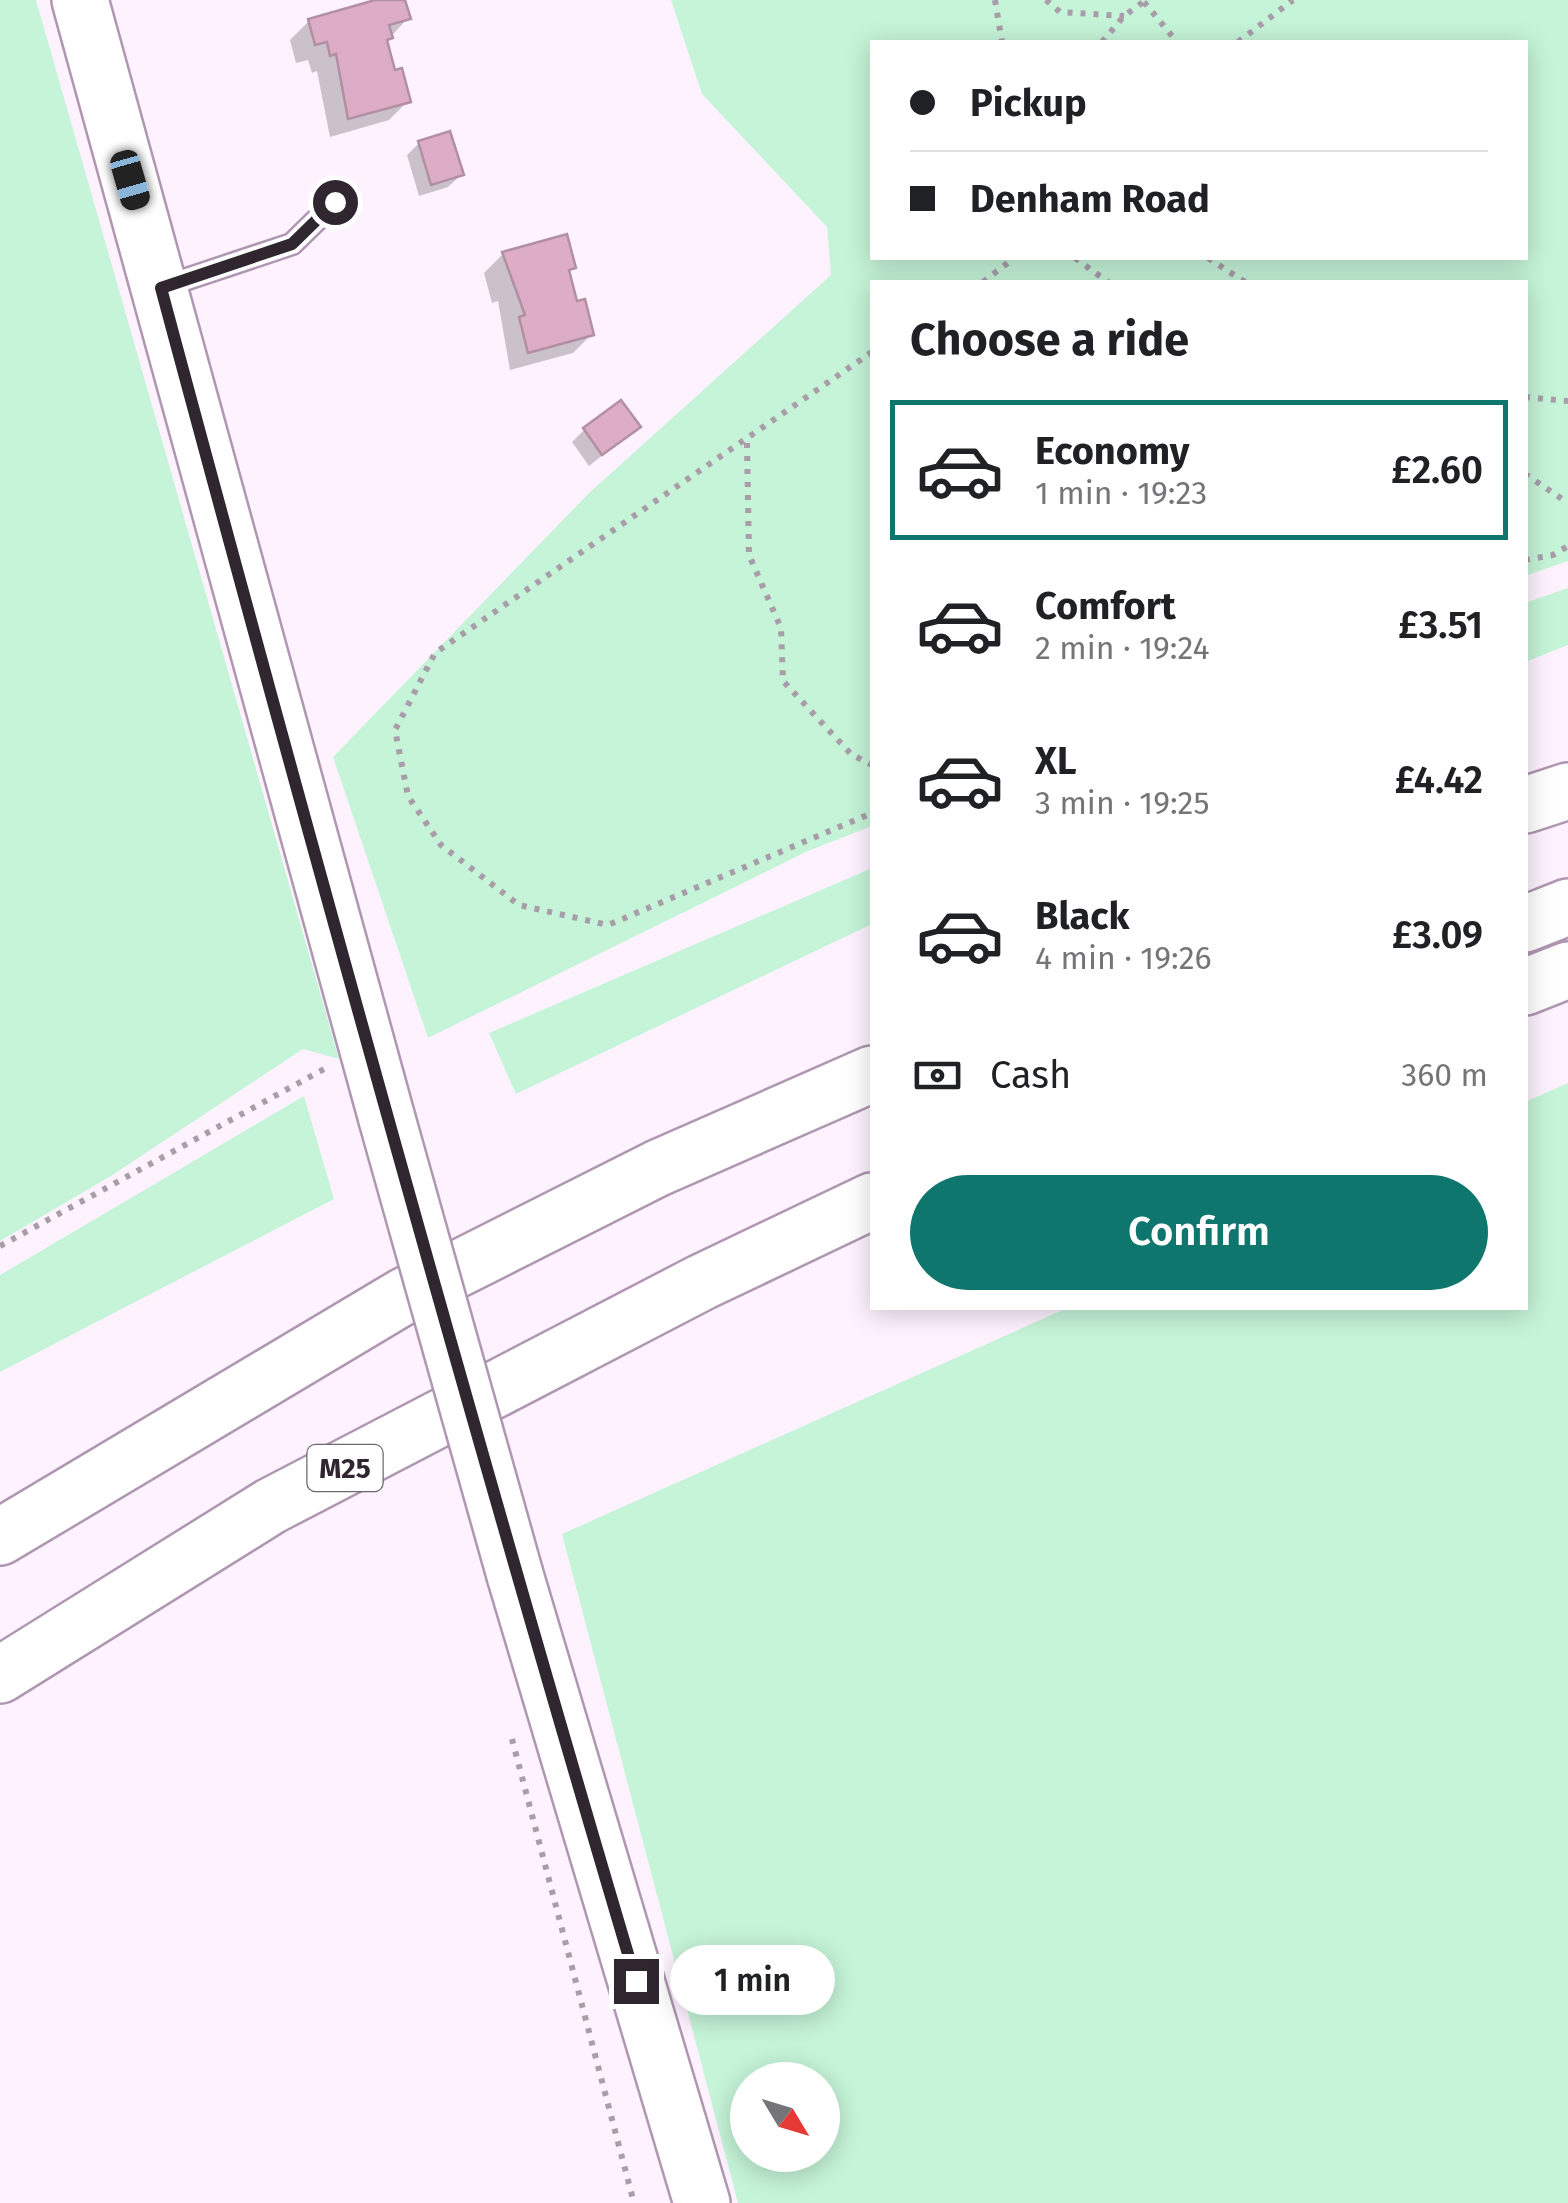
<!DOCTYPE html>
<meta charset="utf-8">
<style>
body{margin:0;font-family:"Fira Sans",sans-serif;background:#f2f2f2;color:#202124;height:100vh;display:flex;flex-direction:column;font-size:38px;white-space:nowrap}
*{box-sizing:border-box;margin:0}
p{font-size:32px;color:#757577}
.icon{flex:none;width:55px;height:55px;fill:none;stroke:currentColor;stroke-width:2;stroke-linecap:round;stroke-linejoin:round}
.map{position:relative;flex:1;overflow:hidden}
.details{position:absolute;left:870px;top:280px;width:658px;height:1030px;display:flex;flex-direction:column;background:#fff;border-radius:0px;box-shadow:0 5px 25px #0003}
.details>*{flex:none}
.banner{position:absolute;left:870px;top:40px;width:658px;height:220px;border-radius:0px;box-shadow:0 5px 25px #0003;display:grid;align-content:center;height:220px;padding:0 40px;background:#fff}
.needle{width:65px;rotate:128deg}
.controls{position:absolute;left:730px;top:2062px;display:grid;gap:20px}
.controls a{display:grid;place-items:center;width:110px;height:110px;border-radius:50%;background:#fff;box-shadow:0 5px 25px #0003;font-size:50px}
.end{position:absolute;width:45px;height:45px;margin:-22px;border:12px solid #2f2630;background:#fff;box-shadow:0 0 0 5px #fff}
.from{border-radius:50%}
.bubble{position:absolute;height:70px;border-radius:35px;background:#fff;box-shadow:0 5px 25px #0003;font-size:32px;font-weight:600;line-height:70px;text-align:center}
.car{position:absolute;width:30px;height:60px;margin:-30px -15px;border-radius:12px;box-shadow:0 0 8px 2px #0007;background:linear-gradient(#222 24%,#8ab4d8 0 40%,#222 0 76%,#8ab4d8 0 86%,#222 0)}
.banner b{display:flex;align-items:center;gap:35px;height:95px;font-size:38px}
.banner b+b{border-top:2px solid #e0e0e0}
.banner i{width:25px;height:25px;background:#202124}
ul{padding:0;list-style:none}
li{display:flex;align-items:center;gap:30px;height:140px;margin:0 20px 15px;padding:0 20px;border:5px solid transparent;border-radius:0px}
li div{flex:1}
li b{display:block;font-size:38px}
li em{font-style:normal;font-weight:600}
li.selected{border-color:#0f766e}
li>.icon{width:90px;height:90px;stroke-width:1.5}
h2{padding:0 40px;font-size:45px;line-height:120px}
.pay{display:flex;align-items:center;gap:25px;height:110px;padding:0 40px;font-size:38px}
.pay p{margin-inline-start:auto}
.primary-button{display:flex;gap:20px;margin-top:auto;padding:20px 40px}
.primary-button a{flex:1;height:115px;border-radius:60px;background:#0f766e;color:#fff;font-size:40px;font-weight:600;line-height:115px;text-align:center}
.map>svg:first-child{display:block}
.green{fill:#c5f4d8;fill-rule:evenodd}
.shadow{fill:#0003}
.building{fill:#ddacc6;stroke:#b290a2;stroke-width:2.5}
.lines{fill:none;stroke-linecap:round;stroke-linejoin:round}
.lane-casing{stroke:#af96b1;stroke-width:25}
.primary-casing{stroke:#af96b1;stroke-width:60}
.highway-casing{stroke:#af96b1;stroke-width:60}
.path{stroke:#a89da9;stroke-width:6;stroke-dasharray:5 8;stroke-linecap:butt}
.lane{stroke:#fff;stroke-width:20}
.primary{stroke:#fff;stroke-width:55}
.highway{stroke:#fff;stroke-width:55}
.primary-bridge-casing{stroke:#af96b1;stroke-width:60;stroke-linecap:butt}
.primary-bridge{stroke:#fff;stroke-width:55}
.route{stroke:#2f2630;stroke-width:12}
.labels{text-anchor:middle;stroke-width:10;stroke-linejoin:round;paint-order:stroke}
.shield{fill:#fff;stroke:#6d676e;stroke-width:2.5}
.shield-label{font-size:28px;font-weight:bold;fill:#2f2630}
</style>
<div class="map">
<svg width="1568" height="2203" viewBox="0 0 1568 2203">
<rect width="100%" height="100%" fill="#fdf2fe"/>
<!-- green -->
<path class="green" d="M0,0H36L339,1059L303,1049L111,1176L0,1241Z
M671,0H1568V561L1525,576V282H872V826L808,851L428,1038L333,757L589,493L831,275L827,227L702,94ZM872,42H1525V258H872Z
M1568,588V645L1525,662V603Z
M872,868V924L516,1094L489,1033Z
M1568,1083V2203H738L562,1534L1067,1308H1525V1102ZM822,2080V2155H748V2080Z
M304,1096L334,1199L0,1372V1275Z"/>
<!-- shadow -->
<path class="shadow" d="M384,0H403L408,18L385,43L393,73L408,101L389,120L330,137L317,71L312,73L308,60L296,63L290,40L309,21Z
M419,143L461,175L448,187L419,196L407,155Z
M503,254L573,267L567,273L576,304L592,334L573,353L510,370L498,301L492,303L484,273Z
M638,427L589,466L572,442L584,430Z"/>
<!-- building -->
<path class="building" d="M375,0H405L411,19L389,25L393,38L387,40L395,70L402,68L411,102L348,119L336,54L330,56L327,42L315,45L308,19Z
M450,131L464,175L431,185L418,141Z
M567,234L576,268L569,270L577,301L585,299L594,335L528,353L519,317L525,315L502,252Z
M621,400L641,427L602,455L583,428Z"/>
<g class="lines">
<defs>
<path id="lane" d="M163,287L292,244L335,202"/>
<path id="primary" d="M80,0L387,1119
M515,1575L702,2203"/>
<path id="highway" d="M1525,805L1568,791
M1525,924L1568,907
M1525,987L1568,970
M0,1537L404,1296L658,1168L872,1074
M0,1675L271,1506L702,1282L872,1201"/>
</defs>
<!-- lane casing -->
<use href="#lane" class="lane-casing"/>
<!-- primary casing -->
<use href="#primary" class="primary-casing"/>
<!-- highway casing -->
<use href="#highway" class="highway-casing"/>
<!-- path -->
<path class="path" d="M995,0L1002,42
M1046,0L1060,12L1124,16
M1144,2L1177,42
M1102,42L1124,16L1146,0
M1238,42L1293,0
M1075,258L1108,282
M1208,258L1245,282
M983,282L1014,258
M872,352L435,653L395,730L408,796L441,845L519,905L608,925L872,813
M1525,397L1568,401
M747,443L749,555L781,628L783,681L851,754L872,765
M1525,474L1568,503
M1525,560L1553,555L1568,546
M0,1246L326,1068
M512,1739L634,2203"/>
<!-- lane -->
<use href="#lane" class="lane"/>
<!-- primary -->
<use href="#primary" class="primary"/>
<!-- highway -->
<use href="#highway" class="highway"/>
<defs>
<path id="primary-bridge" d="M387,1119L515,1575"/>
</defs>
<!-- primary-bridge casing -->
<use href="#primary-bridge" class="primary-bridge-casing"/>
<!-- primary-bridge -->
<use href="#primary-bridge" class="primary-bridge"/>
</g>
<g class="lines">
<!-- route -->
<path class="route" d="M335,202L292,244L161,288C313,854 469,1419 636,1981"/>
</g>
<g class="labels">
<!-- shield labels -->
<rect class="shield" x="307.5" y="1445" width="75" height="46" rx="8"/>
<g class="shield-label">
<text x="345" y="1478">M25</text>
</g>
</g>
</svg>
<div class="controls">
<a><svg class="needle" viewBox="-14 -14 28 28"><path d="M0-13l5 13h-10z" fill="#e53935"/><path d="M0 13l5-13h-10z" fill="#757577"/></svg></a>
</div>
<i class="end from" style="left:335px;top:202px"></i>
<i class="end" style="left:636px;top:1981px"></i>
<div class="bubble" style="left:670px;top:1945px;width:165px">1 min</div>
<i class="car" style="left:130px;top:180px;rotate:164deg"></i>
<div class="banner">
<b><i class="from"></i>Pickup</b>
<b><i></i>Denham Road</b>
</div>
<section class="details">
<h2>Choose a ride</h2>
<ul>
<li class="selected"><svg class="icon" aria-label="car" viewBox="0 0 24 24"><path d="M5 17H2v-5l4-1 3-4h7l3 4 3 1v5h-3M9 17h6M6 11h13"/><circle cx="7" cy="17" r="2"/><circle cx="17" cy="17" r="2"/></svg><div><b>Economy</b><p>1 min · 19:23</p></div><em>£2.60</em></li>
<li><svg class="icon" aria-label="car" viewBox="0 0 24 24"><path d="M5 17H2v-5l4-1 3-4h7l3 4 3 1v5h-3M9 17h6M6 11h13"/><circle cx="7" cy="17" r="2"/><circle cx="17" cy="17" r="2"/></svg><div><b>Comfort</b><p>2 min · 19:24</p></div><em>£3.51</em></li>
<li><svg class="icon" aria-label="car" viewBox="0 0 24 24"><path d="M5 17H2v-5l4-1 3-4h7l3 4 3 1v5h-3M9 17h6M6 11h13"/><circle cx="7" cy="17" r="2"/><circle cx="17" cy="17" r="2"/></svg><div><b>XL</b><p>3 min · 19:25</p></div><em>£4.42</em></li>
<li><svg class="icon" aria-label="car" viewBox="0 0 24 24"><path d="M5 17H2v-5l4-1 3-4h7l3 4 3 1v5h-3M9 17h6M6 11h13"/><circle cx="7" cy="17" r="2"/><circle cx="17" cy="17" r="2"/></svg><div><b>Black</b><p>4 min · 19:26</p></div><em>£3.09</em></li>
</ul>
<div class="pay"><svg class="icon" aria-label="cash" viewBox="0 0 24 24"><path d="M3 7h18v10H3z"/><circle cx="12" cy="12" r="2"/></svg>Cash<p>360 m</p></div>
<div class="primary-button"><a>Confirm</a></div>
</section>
</div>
